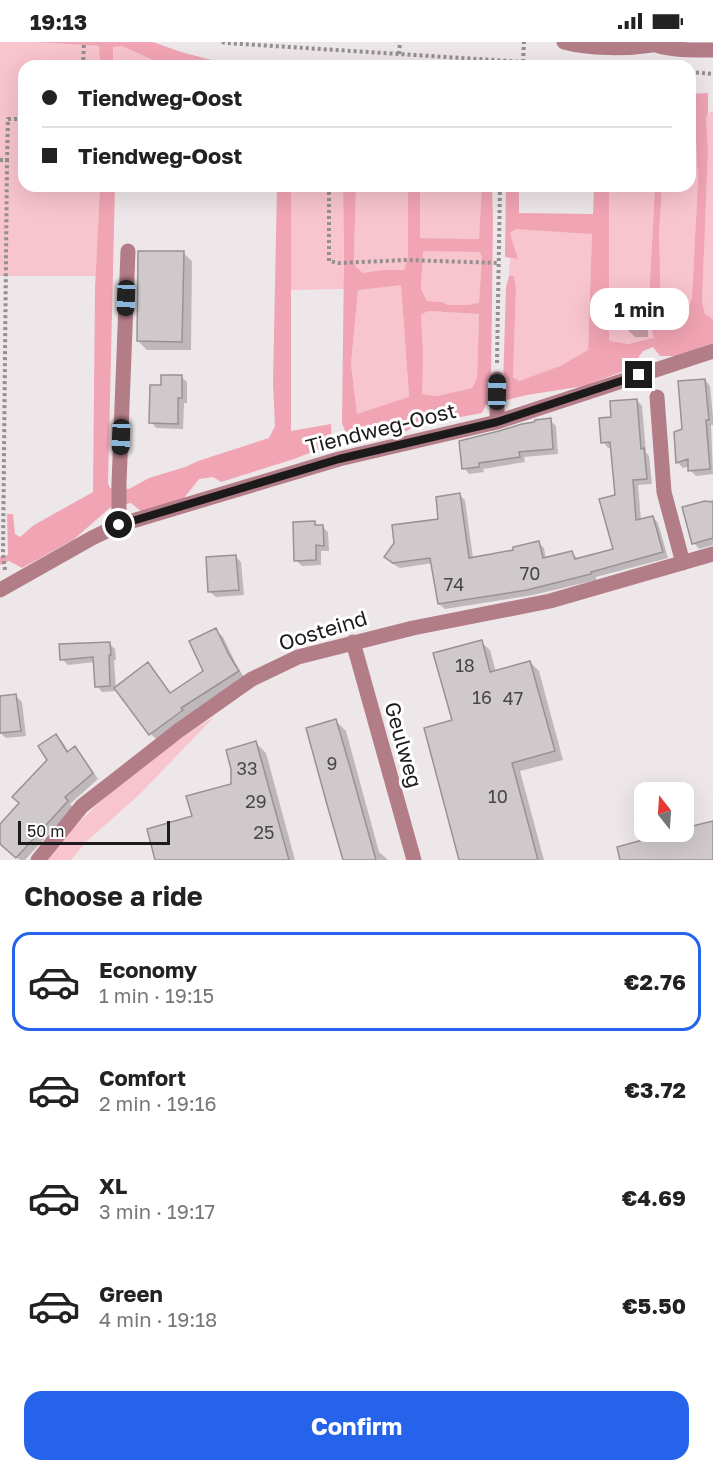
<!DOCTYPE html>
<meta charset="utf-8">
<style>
body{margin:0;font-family:"Golos Text",sans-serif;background:#f6f6f6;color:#222;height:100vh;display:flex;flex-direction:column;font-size:22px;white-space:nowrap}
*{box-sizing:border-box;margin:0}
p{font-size:20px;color:#767676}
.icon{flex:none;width:33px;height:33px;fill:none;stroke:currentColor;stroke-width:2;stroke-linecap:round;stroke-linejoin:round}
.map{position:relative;height:818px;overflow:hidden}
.drawer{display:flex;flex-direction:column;background:#fff;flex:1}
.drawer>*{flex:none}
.hud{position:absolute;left:18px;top:18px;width:678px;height:132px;border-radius:18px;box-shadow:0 6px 24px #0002;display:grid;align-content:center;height:132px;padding:0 24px;background:#fff}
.needle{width:39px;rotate:343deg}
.controls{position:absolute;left:634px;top:740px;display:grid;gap:12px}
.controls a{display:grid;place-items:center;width:60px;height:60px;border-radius:12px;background:#fff;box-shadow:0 6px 24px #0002;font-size:30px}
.scale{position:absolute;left:18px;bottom:15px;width:152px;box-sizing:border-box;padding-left:6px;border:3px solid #1c1a1a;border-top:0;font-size:16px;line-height:21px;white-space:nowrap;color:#1c1a1a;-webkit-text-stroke:4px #fff;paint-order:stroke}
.end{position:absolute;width:27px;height:27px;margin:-14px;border:8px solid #1c1a1a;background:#fff;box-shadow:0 0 0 3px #fff}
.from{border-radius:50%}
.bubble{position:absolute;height:42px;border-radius:18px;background:#fff;box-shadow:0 6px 24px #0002;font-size:20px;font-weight:700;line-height:42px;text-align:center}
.car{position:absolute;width:18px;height:36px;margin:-18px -9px;border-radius:8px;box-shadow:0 0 4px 2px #0007;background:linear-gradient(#222 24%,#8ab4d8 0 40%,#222 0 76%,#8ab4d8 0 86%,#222 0)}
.hud b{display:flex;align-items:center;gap:21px;height:57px;font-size:22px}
.hud b+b{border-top:2px solid #e0e0e0}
.hud i{width:15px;height:15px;background:#222}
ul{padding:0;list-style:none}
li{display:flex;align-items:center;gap:18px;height:99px;margin:0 12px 9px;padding:0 12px;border:3px solid transparent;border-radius:18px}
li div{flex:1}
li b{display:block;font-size:22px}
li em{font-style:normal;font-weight:700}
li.on{border-color:#2563eb}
li>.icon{width:54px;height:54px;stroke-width:1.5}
h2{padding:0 24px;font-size:27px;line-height:72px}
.cta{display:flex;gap:12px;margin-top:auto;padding:12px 24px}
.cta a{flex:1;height:69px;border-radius:18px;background:#2563eb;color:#fff;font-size:24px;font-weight:700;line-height:69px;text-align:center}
.status{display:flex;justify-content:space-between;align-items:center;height:42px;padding:0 30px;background:#fff;direction:ltr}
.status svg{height:16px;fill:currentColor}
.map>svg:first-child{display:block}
.green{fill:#f8c4ce}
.water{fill:#f1a4b4;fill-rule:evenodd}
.shadow{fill:#0003}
.building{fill:#d0c9cb;stroke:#989293;stroke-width:1.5}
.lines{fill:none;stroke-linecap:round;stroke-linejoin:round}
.path{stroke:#948f90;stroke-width:4;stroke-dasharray:3 3;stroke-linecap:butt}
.minor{stroke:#b37d88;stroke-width:15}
.route{stroke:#1c1a1a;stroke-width:8}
.labels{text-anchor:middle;stroke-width:6;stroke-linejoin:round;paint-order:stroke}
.number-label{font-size:18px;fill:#494646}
.street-label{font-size:21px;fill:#1c1a1a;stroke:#fff}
</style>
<div class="status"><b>19:13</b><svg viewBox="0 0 49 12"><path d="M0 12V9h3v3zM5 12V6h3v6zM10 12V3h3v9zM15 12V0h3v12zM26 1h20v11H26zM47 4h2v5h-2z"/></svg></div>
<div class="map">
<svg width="713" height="818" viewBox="0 0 713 818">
<rect width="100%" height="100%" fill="#eee7e9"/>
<!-- green -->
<path class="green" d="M0,0H35L99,4L100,24H24V144H100L96,234H0Z
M122,4L166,24H113V5Z
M713,69V277L705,272L702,261L708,109L706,76L710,70Z
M690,70H692L696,98L698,138L692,255L682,285L667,289L661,283C657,237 659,190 662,144H690Z
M291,144H343L344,247L291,248Z
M356,144H375L408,147V216L404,228H382L363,231L355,224L354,215Z
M420,144H482L480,197L419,196Z
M609,144H655L648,276L654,297L628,302L609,300Z
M516,186L592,191L588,308L560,324L519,339L513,334L516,247L514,234H509L510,216L518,217L510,191Z
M423,208L480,210L482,215L479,262L468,263H448L442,260L427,259L421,247Z
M401,242L409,356L357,373L351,322L358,248Z
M428,269L479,272L477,336L472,346L437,354L421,352L423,309L421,273Z
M214,675L139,753L87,799L71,818H45C92,761 151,714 214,675Z"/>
<!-- water -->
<path class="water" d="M35,0H153L181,10L223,21L264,24H166L122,4L113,5V24H100L99,4Z
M708,51V72L706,76L708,109L702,261L705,272L713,277V301L676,314H660L653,305L643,309L638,316L640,323L584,344L527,353L486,363L482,371L461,375L445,376L418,381L407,389L356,401L348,397L342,381L344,217L343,144H356L354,215L355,224L363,231L382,228H404L408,216V147L375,144H420V196L479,197L482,144H492L493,178L491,342L503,344L506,245L509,234H514L516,247L513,335L519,339L560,324L588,308L592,192L516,187L510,191L518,217L505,215L506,144H519V171L593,172L594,144H609V299L628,302L654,296L648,276L655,144H662L659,192L661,283L668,288L682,285L692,255L698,138L696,98L692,70H690V52ZM423,209L480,210L482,215L479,261L468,263H448L442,260L427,259L421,247ZM401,243L409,355L357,372L351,322L358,248ZM428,269L479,272L477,336L472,346L437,354L422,352L423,309L421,273Z
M100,144H115L108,441L110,446L129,447L149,436L185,425L198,419L269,396L275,384L273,342L277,144H291V389L331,382L332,402L294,417L221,440L213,435L199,437L184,456L142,470L131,461L111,465L73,498L22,526L9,519L0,523V515L8,513L7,472H13L15,492L20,495L34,483L93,450L95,247Z"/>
<!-- shadow -->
<path class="shadow" d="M183,211L192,219L191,308H147L138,299Z
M640,258L648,267V295H635L626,286Z
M181,335L187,340V361H184L183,387L156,386L151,380L162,345Z
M705,338L710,344L713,375V383H711L713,432L696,434L690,428V424L683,426L677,420L684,389Z
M637,358L642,364L646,410L649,414L652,442L638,443L641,478L653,475L658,481L668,516L596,535V538L533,553L445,567L439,562L433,521L400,526L391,521L386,515L440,478L459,453L465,458L473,516L515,510L538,501L544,506L546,517L572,511L578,517L615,508L616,454L612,405L608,406L603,400L613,376Z
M550,378L556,384L558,412L524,415L525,420L483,427L484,430L469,432L464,426Z
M713,458V503L699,507L694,501L684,466Z
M314,481L318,485H323L328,490L329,509H321V523L302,524L296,518Z
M235,514L241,520L244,553L216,555L210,550Z
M216,588L223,595L236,622L245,637L158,699L151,692L155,630L171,652L205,630Z
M481,600L490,608L496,630L530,620L539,629L563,718L520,729L544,818H461L454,679Z
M109,601L115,607L116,618H114L116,649L102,650L97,644L95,620L68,623L62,617Z
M16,654L22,660L26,694L6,696L0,691V656Z
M336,679L346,689L379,810L388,818H344Z
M56,694L62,699L69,710L75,706L81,712L98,737L70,762L73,765L25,818H20L0,801V784L20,761L49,718Z
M256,701L266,711L295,818H157L194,775L233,743Z"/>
<!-- building -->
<path class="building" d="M138,209H184L182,300L137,299Z
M625,256L640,257V287H625Z
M161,333H182V356H178V382L149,381L150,343H161Z
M705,337L709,378H706L710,427L688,429V417L676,421L674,390L682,387L678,339Z
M637,357L641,407L644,406L647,437L633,438L636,478L653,474L663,510L591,530V532L527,548L438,562L430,516L393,521L384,515L394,501L392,483L438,477L436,455L460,451L469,516L513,508V505L539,499L543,516L572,509L575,517L613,507L599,457L615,453L610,400L601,401L599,376L611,375L610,359Z
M551,376L553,407L519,410L520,415L479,421V425L462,427L459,399L499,389L522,382L534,380L535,378Z
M705,459L713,460V496L692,502L682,465Z
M315,479V483H323L324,504L316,503V518L294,519L293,480Z
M236,513L239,548L208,550L206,515Z
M216,586L229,613L239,629L181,666L183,668L149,693L114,646L148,620L170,651L203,629L189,599Z
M482,598L490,630L530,619L555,709L512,721L538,818H459L424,686L452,678L433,611Z
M110,600L111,613H109L110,644L95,645L93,615L60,618L59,602Z
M16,652L21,689L0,691V654Z
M336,677L350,725L376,818H343L328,766L306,686Z
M56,692L67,710L75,704L93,731L65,755L68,759L16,816L0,802V782L19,761L12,755L47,718L38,704Z
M256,699L289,818H155L147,787L192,774L186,754L231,742V727L226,708Z
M713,779V818H620L617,805L675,789H684V786Z"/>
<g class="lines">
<!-- path -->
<path class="path" d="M222,0L226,1L588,24
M399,12L400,0
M523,20L524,0
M83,24L84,0
M690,30L713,32
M0,118H7L8,77H24
M329,144V219L339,221L406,218L499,221
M497,321L500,144
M5,528L3,513L7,118"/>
<!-- minor -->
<path class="minor" d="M564,0C590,7 626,7 652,3
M647,0C667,9 692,8 713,8
M497,337V380
M657,355L664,450L683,521
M119,483V442L128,209
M0,548L92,496L119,483L339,417L497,380L713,309
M353,600L414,818
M38,818L82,764L178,689L252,637L298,615L413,586L550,559L713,512"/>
</g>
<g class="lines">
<!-- route -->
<path class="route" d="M119,483L339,417L497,380L639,333"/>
</g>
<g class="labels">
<!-- number labels -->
<g class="number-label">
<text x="530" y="538">70</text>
<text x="454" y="549">74</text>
<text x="465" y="630">18</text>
<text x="482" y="662">16</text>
<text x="513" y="663">47</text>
<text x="332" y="728">9</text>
<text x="247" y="733">33</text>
<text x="498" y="761">10</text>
<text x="256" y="766">29</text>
<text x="264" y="797">25</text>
</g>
<!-- street labels -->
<g class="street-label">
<text transform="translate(381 387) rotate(-14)" y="7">Tiendweg-Oost</text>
<text transform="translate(323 589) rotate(-17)" y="7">Oosteind</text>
<text transform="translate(403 703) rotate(74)" y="7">Geulweg</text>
</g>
</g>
</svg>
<div class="controls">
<a><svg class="needle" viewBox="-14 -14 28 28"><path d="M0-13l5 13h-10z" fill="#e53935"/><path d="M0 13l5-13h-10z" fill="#767676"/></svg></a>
</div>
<div class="scale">50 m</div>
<i class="end from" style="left:119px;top:483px"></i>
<i class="end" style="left:639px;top:333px"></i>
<div class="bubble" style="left:590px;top:246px;width:99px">1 min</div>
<i class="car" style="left:126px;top:256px;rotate:182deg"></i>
<i class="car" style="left:497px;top:350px;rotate:1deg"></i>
<i class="car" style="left:121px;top:395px;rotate:182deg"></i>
<div class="hud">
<b><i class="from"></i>Tiendweg-Oost</b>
<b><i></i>Tiendweg-Oost</b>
</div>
</div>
<section class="drawer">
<h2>Choose a ride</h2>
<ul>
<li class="on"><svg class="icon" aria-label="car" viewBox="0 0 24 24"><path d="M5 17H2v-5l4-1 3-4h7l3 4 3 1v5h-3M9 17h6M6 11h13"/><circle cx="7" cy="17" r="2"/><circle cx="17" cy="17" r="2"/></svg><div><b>Economy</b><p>1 min · 19:15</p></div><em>€2.76</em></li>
<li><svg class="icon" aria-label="car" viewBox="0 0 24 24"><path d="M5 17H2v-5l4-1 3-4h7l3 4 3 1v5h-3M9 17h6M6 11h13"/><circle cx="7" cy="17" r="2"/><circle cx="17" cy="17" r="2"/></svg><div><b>Comfort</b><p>2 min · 19:16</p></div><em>€3.72</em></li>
<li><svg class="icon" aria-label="car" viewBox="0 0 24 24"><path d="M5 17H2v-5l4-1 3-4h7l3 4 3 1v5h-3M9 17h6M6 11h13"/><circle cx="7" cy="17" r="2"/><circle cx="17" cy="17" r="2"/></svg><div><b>XL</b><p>3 min · 19:17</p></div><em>€4.69</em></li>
<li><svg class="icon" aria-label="car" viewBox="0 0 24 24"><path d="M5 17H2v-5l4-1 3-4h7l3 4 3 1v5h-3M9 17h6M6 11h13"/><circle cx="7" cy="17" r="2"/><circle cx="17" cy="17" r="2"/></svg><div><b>Green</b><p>4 min · 19:18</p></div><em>€5.50</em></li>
</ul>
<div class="cta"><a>Confirm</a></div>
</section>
